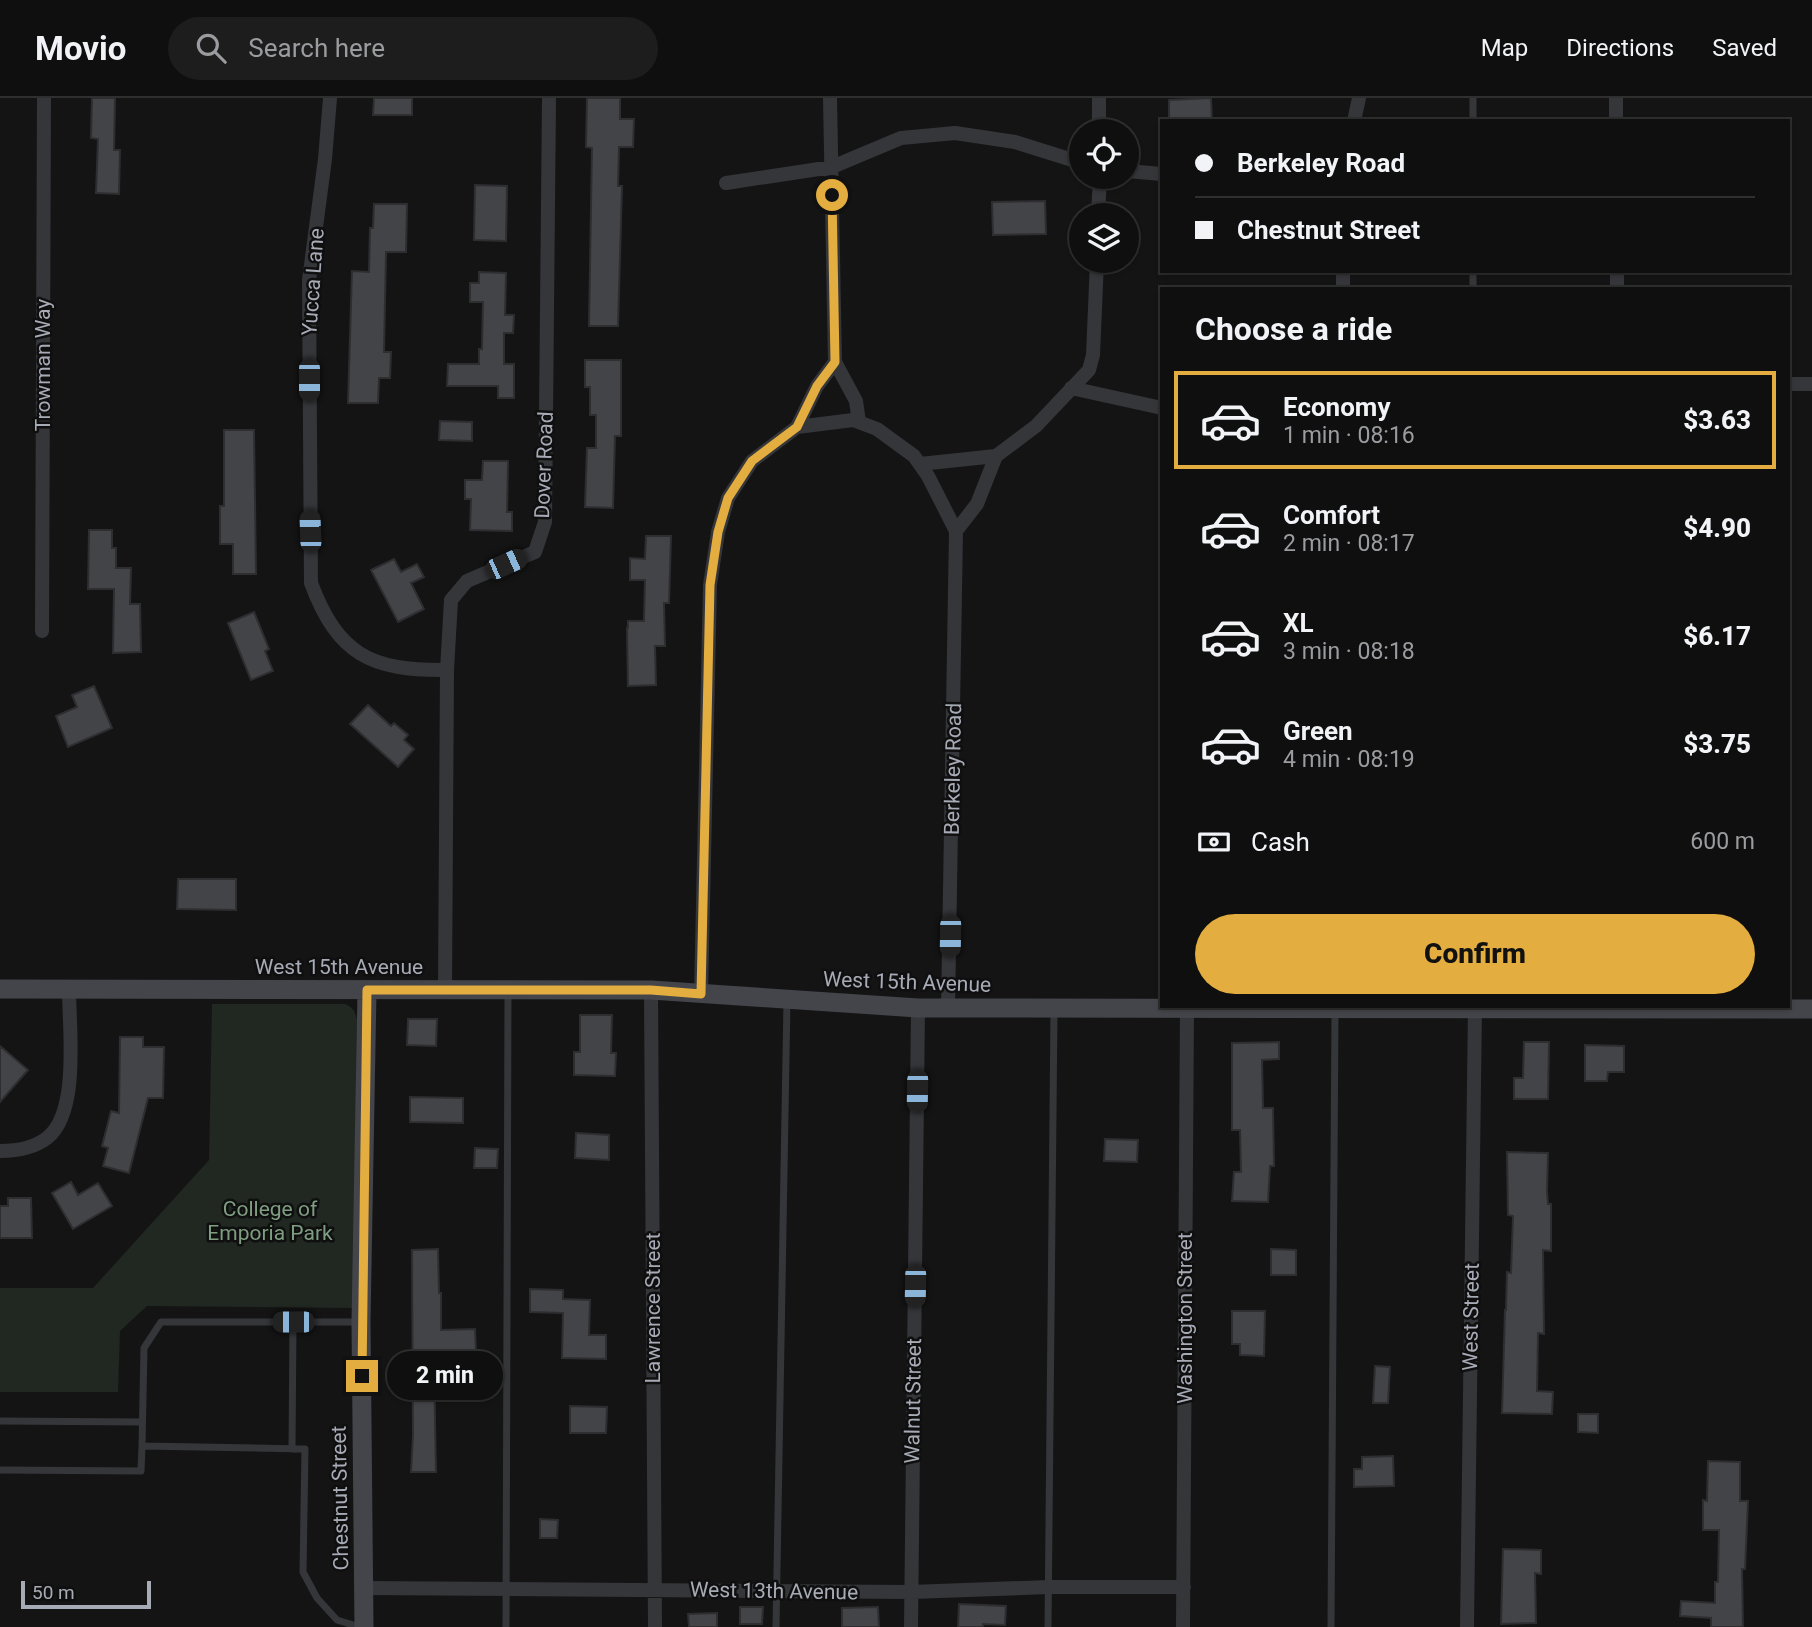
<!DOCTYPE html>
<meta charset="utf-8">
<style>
body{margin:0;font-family:Roboto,sans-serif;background:#1d1d1e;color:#f1f3f6;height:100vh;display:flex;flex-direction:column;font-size:26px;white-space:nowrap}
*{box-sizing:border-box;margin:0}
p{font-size:23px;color:#9b9c9f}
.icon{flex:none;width:38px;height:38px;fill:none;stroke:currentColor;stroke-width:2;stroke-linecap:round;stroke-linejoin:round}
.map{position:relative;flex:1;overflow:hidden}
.details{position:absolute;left:1160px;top:189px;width:630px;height:721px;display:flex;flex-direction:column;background:#0f0f10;border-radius:0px;box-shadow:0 2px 5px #0004,0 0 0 2px #2f2f30}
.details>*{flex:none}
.guide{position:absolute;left:1160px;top:21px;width:630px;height:154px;border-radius:0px;box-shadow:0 2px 5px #0004,0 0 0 2px #2f2f30;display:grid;align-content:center;height:154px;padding:0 35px;background:#0f0f10}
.buttons{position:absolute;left:1069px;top:21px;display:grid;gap:14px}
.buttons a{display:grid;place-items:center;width:70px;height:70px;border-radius:50%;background:#0f0f10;box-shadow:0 2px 5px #0004,0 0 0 2px #2f2f30;font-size:35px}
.scale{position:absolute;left:21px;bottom:18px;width:130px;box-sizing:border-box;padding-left:7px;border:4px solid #a7abb5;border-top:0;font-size:19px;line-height:24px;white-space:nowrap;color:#a7abb5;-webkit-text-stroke:5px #0f0f10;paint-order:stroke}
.end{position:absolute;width:32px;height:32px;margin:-16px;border:9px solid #e3ad3f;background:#111;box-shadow:0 0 0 4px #111}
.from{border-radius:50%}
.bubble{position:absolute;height:49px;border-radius:24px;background:#0f0f10;box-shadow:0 2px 5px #0004,0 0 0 2px #2f2f30;font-size:23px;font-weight:800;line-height:49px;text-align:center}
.car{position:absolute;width:21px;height:42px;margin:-21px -10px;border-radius:9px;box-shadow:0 0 5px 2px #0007;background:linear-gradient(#222 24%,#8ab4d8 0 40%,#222 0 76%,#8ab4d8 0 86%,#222 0)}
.guide b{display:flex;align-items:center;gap:24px;height:66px;font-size:26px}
.guide b+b{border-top:2px solid #2f2f30}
.guide i{width:18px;height:18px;background:#f1f3f6}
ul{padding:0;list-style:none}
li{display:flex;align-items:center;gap:21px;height:98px;margin:0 14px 10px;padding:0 21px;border:4px solid transparent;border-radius:0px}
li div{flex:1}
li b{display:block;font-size:26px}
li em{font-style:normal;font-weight:800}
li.selected{border-color:#e3ad3f}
li>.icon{width:63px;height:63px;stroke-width:1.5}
h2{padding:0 35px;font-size:32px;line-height:84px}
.pay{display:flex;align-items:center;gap:18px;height:77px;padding:0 35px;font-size:26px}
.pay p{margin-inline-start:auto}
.cta{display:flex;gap:14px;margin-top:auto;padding:14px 35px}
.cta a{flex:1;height:80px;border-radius:42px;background:#e3ad3f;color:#111;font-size:28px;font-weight:800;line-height:80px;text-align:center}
header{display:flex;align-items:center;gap:42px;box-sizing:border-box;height:98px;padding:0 35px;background:#0f0f10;border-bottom:2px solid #2f2f30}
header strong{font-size:33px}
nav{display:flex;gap:38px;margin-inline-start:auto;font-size:24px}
.search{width:490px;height:63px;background:#1d1d1e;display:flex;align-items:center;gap:18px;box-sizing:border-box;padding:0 24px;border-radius:38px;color:#9b9c9f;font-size:26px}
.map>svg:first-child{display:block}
.green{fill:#202821}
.building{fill:#434448;stroke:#2e2e31;stroke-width:2}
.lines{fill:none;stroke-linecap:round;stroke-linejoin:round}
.lane{stroke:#35363a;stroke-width:7}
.street{stroke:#35363a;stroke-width:14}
.secondary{stroke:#43454a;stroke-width:19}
.route{stroke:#e3ad3f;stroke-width:9}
.labels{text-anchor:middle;stroke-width:5;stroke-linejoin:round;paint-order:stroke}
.street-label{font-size:21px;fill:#a7abb5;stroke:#0f0f10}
.park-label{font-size:21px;fill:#7f9e81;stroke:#0f0f10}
</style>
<header>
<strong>Movio</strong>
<div class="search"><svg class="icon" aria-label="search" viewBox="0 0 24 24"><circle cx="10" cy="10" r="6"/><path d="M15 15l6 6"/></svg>Search here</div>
<nav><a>Map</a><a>Directions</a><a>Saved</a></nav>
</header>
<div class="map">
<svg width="1812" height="1529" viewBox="0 0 1812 1529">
<rect width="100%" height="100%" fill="#141415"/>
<!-- green -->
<path class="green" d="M212,906H345C353,909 355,913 357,922L354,1210L147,1208L120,1233L118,1294H0V1190H93L209,1062Z"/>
<!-- building -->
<path class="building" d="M92,0H115L114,52H120L119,96L96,95L98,41L91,40Z
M374,0H412V17H373Z
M587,0H620V21H634L633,49H619L618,88H622L618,228H589L592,50L586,49Z
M1211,0L1212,23H1169V2Z
M475,87L507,88L506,143L474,142Z
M1045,103L1046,136L993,137L992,104Z
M374,106H407L406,154H386L384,254H391L390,280H379L378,305H348L352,173L369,174L370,130H373Z
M479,174L506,175L505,217H514L513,235H504V266H514V300H498V288H447L448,266H479V251H482L483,204H470V185H479Z
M585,262H621V338H615L613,410L585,409L587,350H596V317H590V289H585Z
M440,323L472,324V343L439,342Z
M224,332H254L256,476H233V446H220V408H224Z
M483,363H508L507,414H512V433L470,432L471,401H465V382H482Z
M89,432H112V450H116V470H131L130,506H140L141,554L113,555L114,491H88Z
M646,438H671L669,505H664L665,548H655L656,587L628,588L627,530H628V523H644L645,482H630V460L645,461Z
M394,461L401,474L417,466L424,479L411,485L424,511L398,524L371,472Z
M254,514L269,551L265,553L273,573L251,582L228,525Z
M94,588L112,630L68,649L56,618L77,609L72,597Z
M368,607L391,628L394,625L408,637L404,642L414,651L398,669L350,626Z
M178,781H236V812L177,811Z
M580,917H612L611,955H616L615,978L574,977V954H580Z
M408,921H437L436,948L407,947Z
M120,939H143V949H164L163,1000H148L129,1075L103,1068L108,1050L102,1048L111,1013L119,1015Z
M1279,944V961L1262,962L1263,1010H1273L1274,1068H1270L1268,1104L1232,1103L1234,1074H1241L1240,1032H1232V945Z
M1524,944H1549L1548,1001H1514V980H1523Z
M1585,947L1624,948V974H1608L1607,983H1585Z
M0,948L28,972L0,1004Z
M410,999L463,1000V1025L410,1024Z
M576,1035L609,1037V1062L575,1060Z
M1105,1041L1138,1042L1137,1064L1104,1063Z
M475,1050L498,1051L497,1070H474Z
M1507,1054L1548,1055L1547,1094L1548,1106H1551V1153L1543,1152L1544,1236L1538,1235L1537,1293L1553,1294L1552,1316L1502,1315L1505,1212H1506L1507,1174L1511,1175L1513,1118L1508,1117Z
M71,1084L78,1097L98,1085L112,1108L73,1131L52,1095Z
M8,1100H31L32,1140H0V1108H8Z
M438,1151L439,1195H441V1232L475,1231L476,1254L447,1255V1268L434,1269L436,1374H411L413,1338L412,1152Z
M1271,1151L1296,1152V1177H1271Z
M530,1191L563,1192V1201L590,1202L589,1237H606V1261L562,1260L563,1215L530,1214Z
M1232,1213H1265L1264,1258L1240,1257V1246H1232Z
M1375,1268L1390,1269L1388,1305H1373Z
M570,1308L607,1309L606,1335H570Z
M1578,1316H1598V1335L1578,1334Z
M1393,1358L1394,1388L1354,1389V1371H1362V1359Z
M1708,1363L1740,1364V1403H1748L1745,1471H1742L1743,1529H1711V1520L1680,1518L1681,1503L1715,1505V1484H1718L1719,1432H1703V1402L1707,1403Z
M540,1421L558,1422L557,1440H540Z
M1503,1451L1541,1452V1476L1535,1475L1536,1525L1501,1526Z
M959,1506L1006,1508L1005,1527L983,1526V1529H958Z
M740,1509H763L762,1526H740Z
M878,1509L879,1529H842V1510Z
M717,1515V1529H689L688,1516Z"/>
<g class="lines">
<!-- lane -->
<path class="lane" d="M1473,0V23
M1473,173V191
M0,1323L142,1324
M292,1351L293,1224
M0,1372L141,1373L142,1348
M360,1529L337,1522L317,1500L303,1474L305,1351L142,1348L144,1250L161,1224H361
M506,1529L508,893
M776,1529L787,902
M1048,1529L1054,912
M1331,1529L1335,914"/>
<!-- street -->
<path class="street" d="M330,0L325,61L309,182L311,485C338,557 371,573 447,572
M830,0L835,264L856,303L859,324
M1099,0V33
M1616,0V23
M1354,23L1359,0
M1127,73L1162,76
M726,85L832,69L901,40L955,35L1015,44L1082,65
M1098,117L1100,79
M1617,173V191
M1343,191V173
M1788,286H1812
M1071,290L1162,310
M797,329L817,288L835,264
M920,366L996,358
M956,433L977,406L996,358L1036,328L1089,272L1093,257L1097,163
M42,533L44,0
M445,892L447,572L451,502L467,483L535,454L545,424L549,0
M651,892L655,1529
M701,896L710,487L718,434L728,400L752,363L797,329L853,322L877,331L914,358L928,378L956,433L948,910
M0,1053C15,1053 34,1050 47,1040C80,1015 69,929 69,892
M364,1490L911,1494L1049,1489H1184
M911,1529L918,910
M1183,1529L1187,908
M1467,1529L1475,908"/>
<!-- secondary -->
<path class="secondary" d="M0,891L651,892L918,910L1812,911
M364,1529L361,1224L367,892"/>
</g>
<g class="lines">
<!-- route -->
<path class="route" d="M362,1278L367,892H651L701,896L710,487L718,434L728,400L752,363L797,329L817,288L835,264L832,97"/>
</g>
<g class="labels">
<!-- street labels -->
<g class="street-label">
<text transform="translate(313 184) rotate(-86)" y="7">Yucca Lane</text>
<text transform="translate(43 267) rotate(-90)" y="7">Trowman Way</text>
<text transform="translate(544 367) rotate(-88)" y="7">Dover Road</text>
<text transform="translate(953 671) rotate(-89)" y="7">Berkeley Road</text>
<text x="339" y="876">West 15th Avenue</text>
<text transform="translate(907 884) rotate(2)" y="7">West 15th Avenue</text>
<text transform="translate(653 1210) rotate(-90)" y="7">Lawrence Street</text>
<text transform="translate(1471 1219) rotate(-89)" y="7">West Street</text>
<text transform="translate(1185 1220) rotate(-90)" y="7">Washington Street</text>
<text transform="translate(913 1303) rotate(-89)" y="7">Walnut Street</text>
<text transform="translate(340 1400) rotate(-91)" y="7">Chestnut Street</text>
<text transform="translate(774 1493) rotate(1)" y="7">West 13th Avenue</text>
</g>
<!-- park labels -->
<g class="park-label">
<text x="270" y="1118">College of<tspan x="270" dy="24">Emporia Park</tspan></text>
</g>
</g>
</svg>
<div class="buttons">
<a><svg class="icon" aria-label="locate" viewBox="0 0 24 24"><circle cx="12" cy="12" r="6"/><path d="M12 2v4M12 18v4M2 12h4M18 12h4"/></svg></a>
<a><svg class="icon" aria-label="layers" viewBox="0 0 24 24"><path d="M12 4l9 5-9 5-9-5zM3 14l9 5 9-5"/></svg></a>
</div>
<div class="scale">50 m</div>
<i class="end from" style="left:832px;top:97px"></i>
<i class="end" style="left:362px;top:1278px"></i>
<div class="bubble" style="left:387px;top:1253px;width:116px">2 min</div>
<i class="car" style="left:309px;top:282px;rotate:180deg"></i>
<i class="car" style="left:310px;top:433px;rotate:358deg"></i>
<i class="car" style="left:506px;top:466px;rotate:66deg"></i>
<i class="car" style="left:950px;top:838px;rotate:181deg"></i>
<i class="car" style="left:917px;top:993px;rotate:181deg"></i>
<i class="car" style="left:915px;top:1188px;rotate:181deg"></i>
<i class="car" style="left:293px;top:1224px;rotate:270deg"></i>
<div class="guide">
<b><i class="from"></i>Berkeley Road</b>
<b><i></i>Chestnut Street</b>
</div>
<section class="details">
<h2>Choose a ride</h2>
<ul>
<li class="selected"><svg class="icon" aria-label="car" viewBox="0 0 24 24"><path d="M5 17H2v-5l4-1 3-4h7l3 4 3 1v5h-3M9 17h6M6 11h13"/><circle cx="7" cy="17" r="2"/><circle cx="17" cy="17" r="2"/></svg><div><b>Economy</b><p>1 min · 08:16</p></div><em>$3.63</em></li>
<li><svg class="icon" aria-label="car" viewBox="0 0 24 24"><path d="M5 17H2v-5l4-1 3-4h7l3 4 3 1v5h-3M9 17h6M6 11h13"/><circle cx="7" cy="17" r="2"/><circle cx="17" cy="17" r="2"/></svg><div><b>Comfort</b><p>2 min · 08:17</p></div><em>$4.90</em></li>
<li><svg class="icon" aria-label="car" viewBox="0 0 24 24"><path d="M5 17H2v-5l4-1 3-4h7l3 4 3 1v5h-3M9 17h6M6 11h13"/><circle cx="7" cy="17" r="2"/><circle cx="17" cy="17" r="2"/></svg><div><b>XL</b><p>3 min · 08:18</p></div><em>$6.17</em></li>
<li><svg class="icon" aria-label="car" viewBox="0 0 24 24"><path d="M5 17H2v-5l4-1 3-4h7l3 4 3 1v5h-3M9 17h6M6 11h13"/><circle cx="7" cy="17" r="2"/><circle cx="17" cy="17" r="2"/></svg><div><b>Green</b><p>4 min · 08:19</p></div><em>$3.75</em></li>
</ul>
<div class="pay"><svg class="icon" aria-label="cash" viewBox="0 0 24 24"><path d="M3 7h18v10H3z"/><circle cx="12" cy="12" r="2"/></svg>Cash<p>600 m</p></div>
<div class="cta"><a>Confirm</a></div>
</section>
</div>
